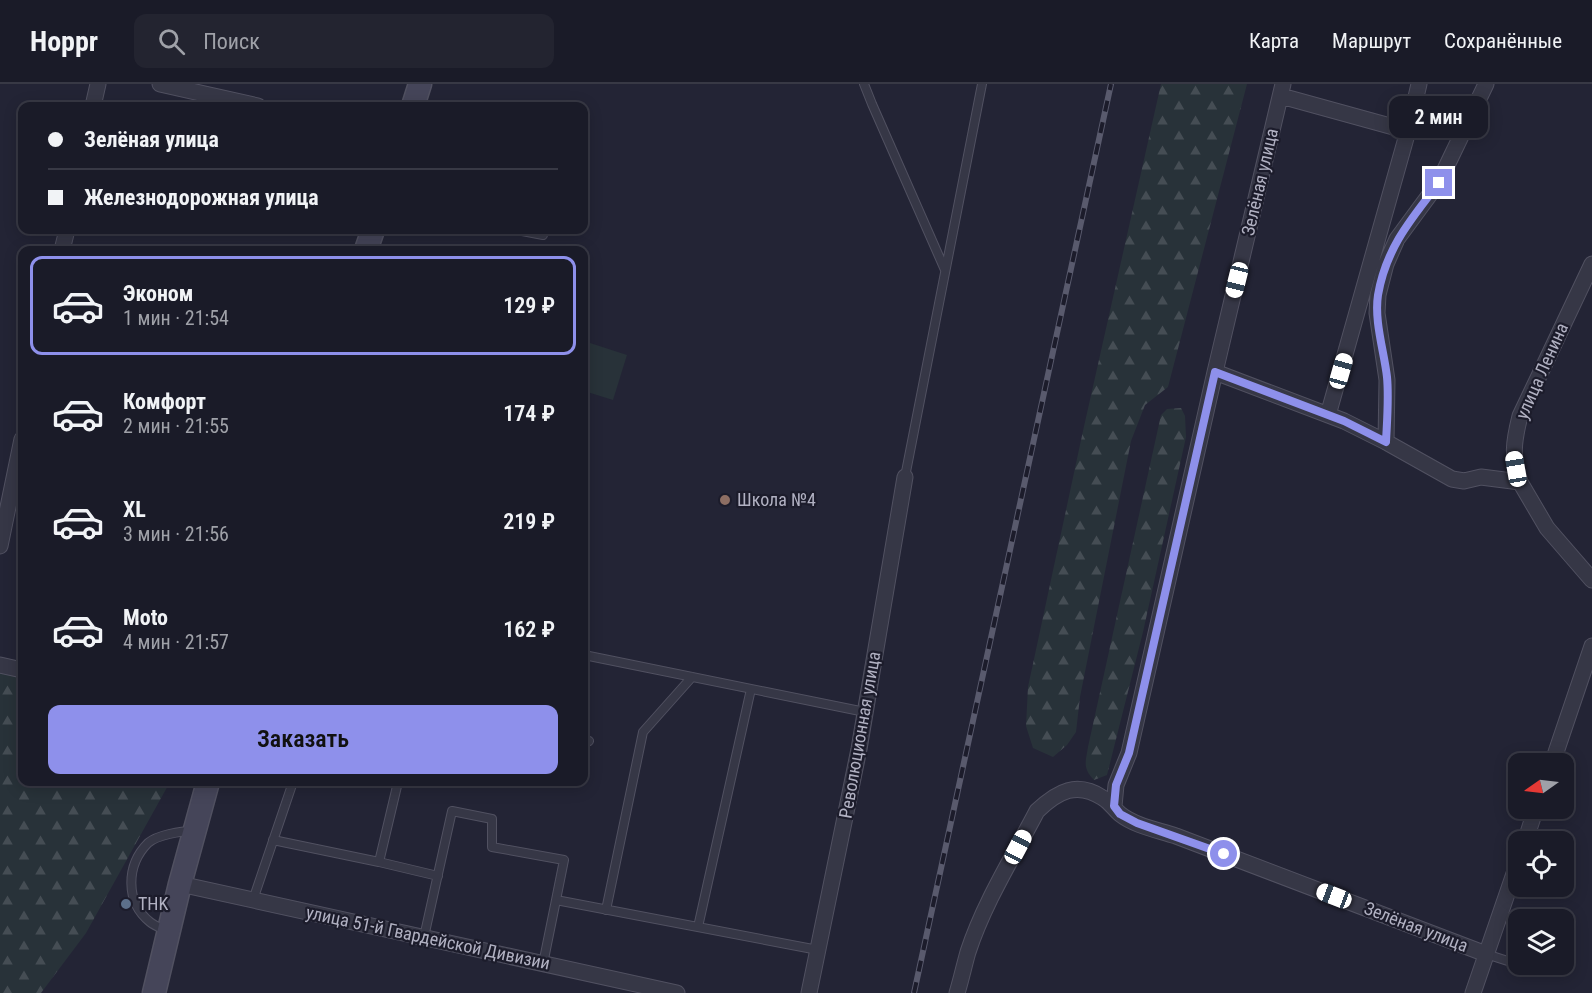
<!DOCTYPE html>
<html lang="ru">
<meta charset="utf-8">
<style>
body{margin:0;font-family:"Roboto Condensed",sans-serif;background:#232430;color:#f1f3f6;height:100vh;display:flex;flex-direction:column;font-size:22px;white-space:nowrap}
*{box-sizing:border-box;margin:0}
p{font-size:20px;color:#9fa1a8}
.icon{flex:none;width:33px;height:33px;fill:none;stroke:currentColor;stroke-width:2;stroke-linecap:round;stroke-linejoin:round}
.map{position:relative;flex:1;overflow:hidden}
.details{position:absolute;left:18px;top:162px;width:570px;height:540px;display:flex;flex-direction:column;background:#1a1b28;border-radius:12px;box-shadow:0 3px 15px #0003,0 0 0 2px #383945}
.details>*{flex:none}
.guide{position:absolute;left:18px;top:18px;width:570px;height:132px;border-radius:12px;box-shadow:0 3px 15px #0003,0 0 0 2px #383945;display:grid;align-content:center;height:132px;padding:0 30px;background:#1a1b28}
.needle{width:39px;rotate:256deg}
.buttons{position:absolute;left:1508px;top:669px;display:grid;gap:12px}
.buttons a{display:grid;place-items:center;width:66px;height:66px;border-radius:12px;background:#1a1b28;box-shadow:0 3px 15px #0003,0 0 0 2px #383945;font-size:30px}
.end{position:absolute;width:27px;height:27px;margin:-14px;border:8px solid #8e90eb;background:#fff;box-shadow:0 0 0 3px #fff}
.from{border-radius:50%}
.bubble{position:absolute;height:42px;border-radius:12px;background:#1a1b28;box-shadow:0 3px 15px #0003,0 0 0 2px #383945;font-size:20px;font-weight:600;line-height:42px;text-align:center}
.car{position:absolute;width:18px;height:36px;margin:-18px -9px;border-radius:8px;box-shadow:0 0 4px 2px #0007;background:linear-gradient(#fff 24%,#345 0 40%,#fff 0 76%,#345 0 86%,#fff 0)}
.guide b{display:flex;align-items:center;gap:21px;height:57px;font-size:22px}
.guide b+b{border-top:2px solid #383945}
.guide i{width:15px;height:15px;background:#f1f3f6}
ul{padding:10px 0 0;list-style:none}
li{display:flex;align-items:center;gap:18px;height:99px;margin:0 12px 9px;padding:0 18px;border:3px solid transparent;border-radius:12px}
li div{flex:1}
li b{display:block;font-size:22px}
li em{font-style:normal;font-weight:600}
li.selected{border-color:#8e90eb}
li>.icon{width:54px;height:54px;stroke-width:1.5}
.primary-button{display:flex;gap:12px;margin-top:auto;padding:12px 30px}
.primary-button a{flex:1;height:69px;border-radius:12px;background:#8e90eb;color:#111;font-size:24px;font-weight:600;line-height:69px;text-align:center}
header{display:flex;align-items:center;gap:36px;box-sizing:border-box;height:84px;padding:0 30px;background:#1a1b28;border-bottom:2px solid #383945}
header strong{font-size:28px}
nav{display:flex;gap:33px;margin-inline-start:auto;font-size:21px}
.search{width:420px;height:54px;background:#232430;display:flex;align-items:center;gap:15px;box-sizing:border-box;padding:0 21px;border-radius:12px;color:#9fa1a8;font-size:22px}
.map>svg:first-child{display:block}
.forest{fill:url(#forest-firs)}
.pitch{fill:#283239}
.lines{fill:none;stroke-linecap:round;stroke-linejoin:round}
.service-casing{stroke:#515161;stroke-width:10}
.minor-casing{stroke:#515161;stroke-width:17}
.secondary-casing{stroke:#515161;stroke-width:25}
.service{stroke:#363746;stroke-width:8}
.minor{stroke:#363746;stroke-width:15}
.secondary{stroke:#454559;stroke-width:22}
.rail-casing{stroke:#595a6d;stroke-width:6}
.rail{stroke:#1c1c2b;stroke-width:4;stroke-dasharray:11;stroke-linecap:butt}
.route{stroke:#8e90eb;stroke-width:8}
.education-dot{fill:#8d6e63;stroke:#1c1c2b;stroke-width:2}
.service-dot{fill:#5c6f8a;stroke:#1c1c2b;stroke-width:2}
.labels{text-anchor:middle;stroke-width:4.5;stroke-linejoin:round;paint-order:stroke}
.street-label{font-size:18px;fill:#b1b1c2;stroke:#1c1c2b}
.poi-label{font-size:18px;fill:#b1b1c2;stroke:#1c1c2b;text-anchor:start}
</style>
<header>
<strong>Hoppr</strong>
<div class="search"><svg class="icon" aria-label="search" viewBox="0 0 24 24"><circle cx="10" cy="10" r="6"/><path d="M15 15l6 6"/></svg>Поиск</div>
<nav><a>Карта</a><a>Маршрут</a><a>Сохранённые</a></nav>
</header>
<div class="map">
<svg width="1592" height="909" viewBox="0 0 1592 909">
<defs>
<pattern id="forest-firs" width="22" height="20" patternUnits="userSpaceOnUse" patternTransform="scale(1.5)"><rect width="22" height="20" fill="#283239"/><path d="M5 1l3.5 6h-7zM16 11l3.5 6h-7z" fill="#454d54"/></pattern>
</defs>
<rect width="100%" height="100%" fill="#232435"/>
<!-- forest -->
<path class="forest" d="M1161,0H1247L1168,303L1145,321L1131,357L1080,613L1076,648L1067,661L1053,673L1033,664L1026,642L1028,603L1083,347Z
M1181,324L1185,332L1186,353L1143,548L1107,691L1094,696C1082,684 1086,677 1088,663L1161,331L1167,325Z
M0,587L22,593V698H170L86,849L41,909H0Z"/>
<!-- pitch -->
<path class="pitch" d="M584,257L627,271L613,316L584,307Z"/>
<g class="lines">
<defs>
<path id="service" d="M864,0L872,20L945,186
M517,146L543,151
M905,393L982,0
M584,571L865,628
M584,656L589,657
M273,756L379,778L398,698
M379,778L438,792
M253,816L293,698
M606,826L643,648L692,593
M698,843L751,605
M167,847C161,844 155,842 150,838C125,818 126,781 148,759C157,751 181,747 193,747
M424,853L452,727L492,735V763L564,776L556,816
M1486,870L1517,880
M543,880L556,816L818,866"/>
<path id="minor" d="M160,0L258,22
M1281,12L1408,47
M93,22L98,0
M62,166L67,146
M1215,288L1344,337L1386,358L1452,395L1464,397L1481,393L1520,398L1547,444L1592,496
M1328,331L1408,47L1419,0
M1386,358L1387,296L1377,229L1378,211L1386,180L1397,155L1439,98L1486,0
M1520,398C1512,371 1513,360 1520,332L1592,180
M0,462L22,355
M0,581L22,586
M1552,680L1592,562
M1114,722L1116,701L1129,669L1215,288L1283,0
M1525,758L1536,724
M180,800L677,909
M809,909L859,665L905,393
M957,909C961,896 964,882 968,868C984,819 1013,773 1037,727C1058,707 1077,697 1103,714C1110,718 1114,725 1120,730C1135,742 1158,746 1176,752L1486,870
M1473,909L1518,778"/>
<path id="secondary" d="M413,22L420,0
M366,166L373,146
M154,909L180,800L208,698"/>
</defs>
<!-- service casing -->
<use href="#service" class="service-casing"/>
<!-- minor casing -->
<use href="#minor" class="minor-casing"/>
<!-- secondary casing -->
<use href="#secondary" class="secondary-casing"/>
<!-- service -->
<use href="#service" class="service"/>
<!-- minor -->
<use href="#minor" class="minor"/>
<!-- secondary -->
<use href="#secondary" class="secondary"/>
<defs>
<path id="rail" d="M914,909L1111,0"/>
</defs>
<!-- rail casing -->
<use href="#rail" class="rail-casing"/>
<!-- rail -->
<use href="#rail" class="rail"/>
</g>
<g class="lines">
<!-- route -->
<path class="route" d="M1224,770L1137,739L1120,730L1114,722L1116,701L1129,669L1215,288L1344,337L1386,358C1387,337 1389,314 1387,293C1384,267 1374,237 1378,211C1386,164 1411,135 1439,99"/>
</g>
<!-- markers -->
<circle class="education-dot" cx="725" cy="416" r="6"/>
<circle class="service-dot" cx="126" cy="820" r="6"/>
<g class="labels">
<!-- street labels -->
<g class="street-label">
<text transform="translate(1260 98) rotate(-77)" y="6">Зелёная улица</text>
<text transform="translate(1542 287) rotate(-66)" y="6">улица Ленина</text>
<text transform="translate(860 651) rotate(-80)" y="6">Революционная улица</text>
<text transform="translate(1416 843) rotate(21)" y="6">Зелёная улица</text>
<text transform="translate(428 854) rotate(12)" y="6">улица 51-й Гвардейской Дивизии</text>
</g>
<!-- poi labels -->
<g class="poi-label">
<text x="737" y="422">Школа №4</text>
<text x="138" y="826">THK</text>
</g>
</g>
</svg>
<div class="buttons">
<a><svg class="needle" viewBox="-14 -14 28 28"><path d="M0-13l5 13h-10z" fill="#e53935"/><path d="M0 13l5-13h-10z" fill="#9fa1a8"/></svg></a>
<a><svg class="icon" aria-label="locate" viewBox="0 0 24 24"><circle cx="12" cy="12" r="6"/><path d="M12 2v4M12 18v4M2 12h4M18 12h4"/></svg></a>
<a><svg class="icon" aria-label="layers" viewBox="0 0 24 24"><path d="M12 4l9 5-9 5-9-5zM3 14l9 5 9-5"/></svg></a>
</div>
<i class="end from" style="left:1224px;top:770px"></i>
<i class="end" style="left:1439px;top:99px"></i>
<div class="bubble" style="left:1389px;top:12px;width:99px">2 мин</div>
<i class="car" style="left:1237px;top:196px;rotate:194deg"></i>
<i class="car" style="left:1341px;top:287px;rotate:16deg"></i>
<i class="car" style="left:1516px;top:385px;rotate:350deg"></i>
<i class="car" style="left:1018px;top:763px;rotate:28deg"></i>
<i class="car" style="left:1334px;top:812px;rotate:291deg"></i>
<div class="guide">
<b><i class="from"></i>Зелёная улица</b>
<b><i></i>Железнодорожная улица</b>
</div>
<section class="details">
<ul>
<li class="selected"><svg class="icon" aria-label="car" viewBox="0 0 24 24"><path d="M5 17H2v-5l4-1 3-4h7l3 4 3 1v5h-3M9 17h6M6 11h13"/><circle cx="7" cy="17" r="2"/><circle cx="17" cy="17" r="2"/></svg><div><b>Эконом</b><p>1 мин · 21:54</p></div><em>129 ₽</em></li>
<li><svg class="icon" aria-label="car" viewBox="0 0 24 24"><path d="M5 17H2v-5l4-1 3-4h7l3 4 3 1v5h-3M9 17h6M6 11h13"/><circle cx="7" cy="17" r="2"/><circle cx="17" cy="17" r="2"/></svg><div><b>Комфорт</b><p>2 мин · 21:55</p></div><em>174 ₽</em></li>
<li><svg class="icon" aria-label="car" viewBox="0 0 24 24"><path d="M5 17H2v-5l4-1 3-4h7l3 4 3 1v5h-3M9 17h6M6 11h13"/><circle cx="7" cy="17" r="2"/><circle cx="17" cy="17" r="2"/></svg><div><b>XL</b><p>3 мин · 21:56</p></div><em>219 ₽</em></li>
<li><svg class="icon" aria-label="car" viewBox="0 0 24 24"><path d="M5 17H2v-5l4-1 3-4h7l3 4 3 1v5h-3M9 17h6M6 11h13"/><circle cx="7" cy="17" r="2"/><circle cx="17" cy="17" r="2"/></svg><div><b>Moto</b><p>4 мин · 21:57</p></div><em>162 ₽</em></li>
</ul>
<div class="primary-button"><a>Заказать</a></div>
</section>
</div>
